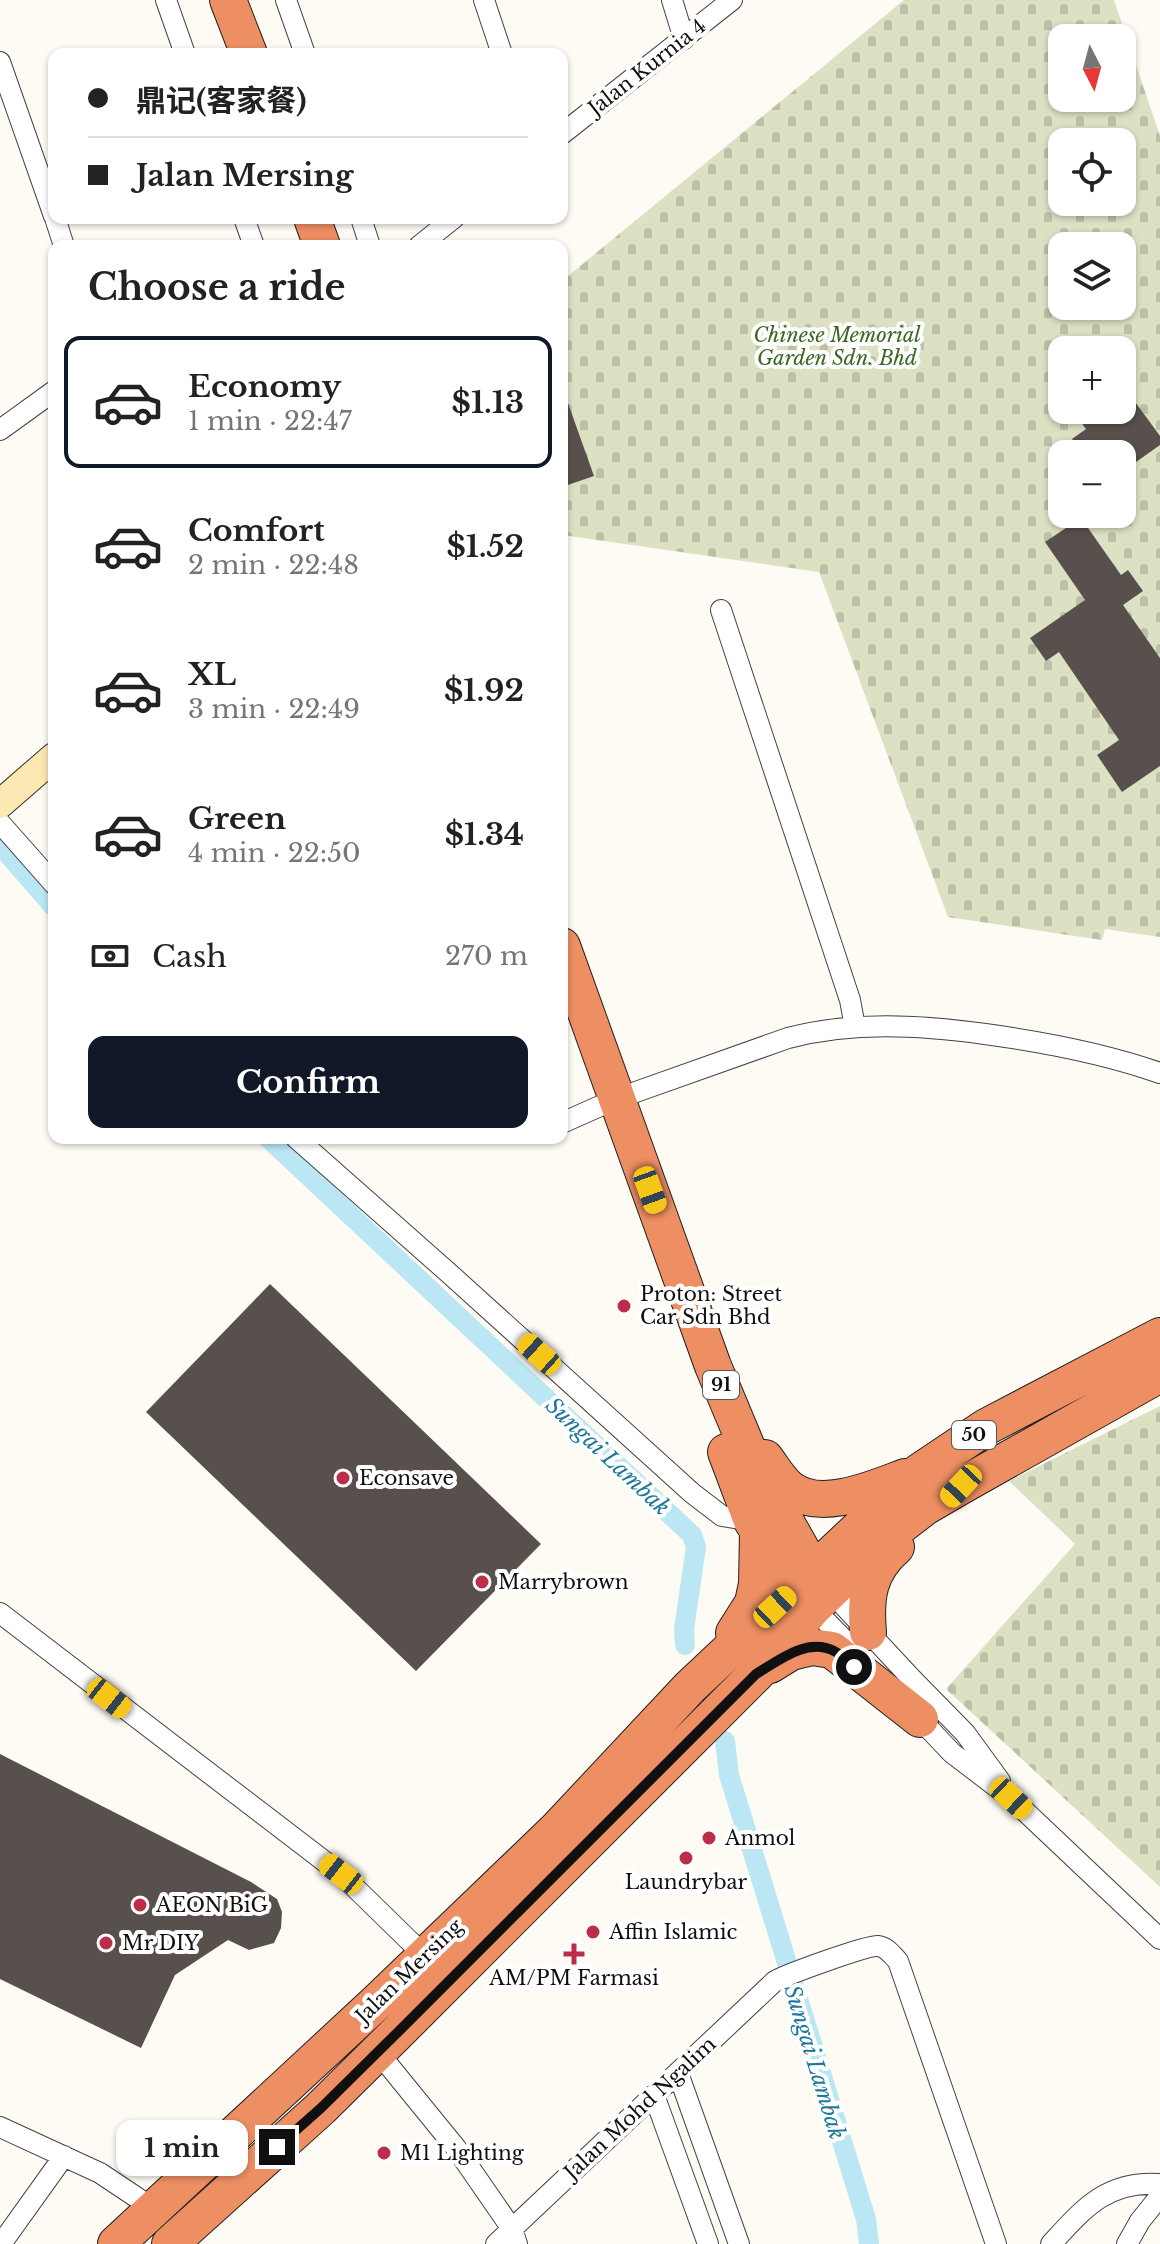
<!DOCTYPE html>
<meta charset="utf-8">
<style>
body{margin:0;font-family:"Libre Baskerville","Noto Sans SC",serif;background:#f6f6f6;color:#222;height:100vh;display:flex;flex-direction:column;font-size:30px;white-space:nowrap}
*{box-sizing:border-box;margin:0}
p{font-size:26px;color:#767676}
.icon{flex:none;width:44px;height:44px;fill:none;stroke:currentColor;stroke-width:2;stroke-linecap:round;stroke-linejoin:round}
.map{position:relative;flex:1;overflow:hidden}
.panel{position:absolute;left:48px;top:240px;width:520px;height:904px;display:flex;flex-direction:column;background:#fff;border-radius:16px;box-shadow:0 2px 6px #0004}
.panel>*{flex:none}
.banner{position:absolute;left:48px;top:48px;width:520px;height:176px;border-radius:16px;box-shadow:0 2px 6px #0004;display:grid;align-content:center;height:176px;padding:0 40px;background:#fff}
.needle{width:52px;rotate:174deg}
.fabs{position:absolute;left:1048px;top:24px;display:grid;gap:16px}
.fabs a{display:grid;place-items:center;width:88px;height:88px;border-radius:16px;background:#fff;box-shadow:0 2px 6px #0004;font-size:40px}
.end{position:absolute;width:36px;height:36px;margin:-18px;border:10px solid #101010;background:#fff;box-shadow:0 0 0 4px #fff}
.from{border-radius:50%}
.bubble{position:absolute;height:56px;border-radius:16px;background:#fff;box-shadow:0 2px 6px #0004;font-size:26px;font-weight:700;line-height:56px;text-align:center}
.car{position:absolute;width:24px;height:48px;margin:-24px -12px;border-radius:10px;box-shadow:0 0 6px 2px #0007;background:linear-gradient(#f5c518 24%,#345 0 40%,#f5c518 0 76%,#345 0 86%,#f5c518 0)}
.banner b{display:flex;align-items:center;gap:28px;height:76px;font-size:30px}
.banner b+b{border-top:2px solid #e0e0e0}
.banner i{width:20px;height:20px;background:#222}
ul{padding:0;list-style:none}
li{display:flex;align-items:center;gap:24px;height:132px;margin:0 16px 12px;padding:0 24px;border:4px solid transparent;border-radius:16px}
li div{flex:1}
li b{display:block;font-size:30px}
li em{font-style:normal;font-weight:700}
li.on{border-color:#111827}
li>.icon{width:72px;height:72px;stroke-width:1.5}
h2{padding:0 40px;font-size:36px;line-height:96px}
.pay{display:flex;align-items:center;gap:20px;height:88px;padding:0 40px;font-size:30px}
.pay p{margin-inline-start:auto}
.primary-button{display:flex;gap:16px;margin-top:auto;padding:16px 40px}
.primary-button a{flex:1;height:92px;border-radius:16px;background:#111827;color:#fff;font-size:32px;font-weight:700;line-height:92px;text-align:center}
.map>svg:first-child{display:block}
.cemetery{fill:url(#cemetery-stones);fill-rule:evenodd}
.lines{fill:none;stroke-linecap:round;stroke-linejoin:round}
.canal{stroke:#bbe7f4;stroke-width:20}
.building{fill:#58504d}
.street-casing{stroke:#434343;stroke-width:22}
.secondary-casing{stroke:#323232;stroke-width:30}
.highway-casing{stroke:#212121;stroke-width:38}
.street{stroke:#fff;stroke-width:20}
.secondary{stroke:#fbe8b2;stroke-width:28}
.highway{stroke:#ed8e63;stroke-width:36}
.route{stroke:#101010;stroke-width:10}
.poi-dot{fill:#ba2e49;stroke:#fff;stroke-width:3}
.labels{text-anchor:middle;stroke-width:8;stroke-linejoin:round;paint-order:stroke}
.shield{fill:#fff;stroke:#585858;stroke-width:2}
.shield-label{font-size:18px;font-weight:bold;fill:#101010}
.street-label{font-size:20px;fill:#101010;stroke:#fff}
.park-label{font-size:20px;font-style:italic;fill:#3a6622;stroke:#fff}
.poi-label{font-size:20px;fill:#101010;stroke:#fff;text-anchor:start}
.water-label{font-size:22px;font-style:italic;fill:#1e789d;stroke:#fff}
</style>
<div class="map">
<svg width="1160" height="2244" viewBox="0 0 1160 2244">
<defs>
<pattern id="cemetery-stones" width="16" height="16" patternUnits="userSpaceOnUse" patternTransform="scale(2)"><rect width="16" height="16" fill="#dce1c4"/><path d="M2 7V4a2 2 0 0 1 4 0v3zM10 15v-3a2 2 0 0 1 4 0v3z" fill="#bcc0a7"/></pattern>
</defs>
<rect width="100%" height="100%" fill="#fefbf4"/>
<!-- cemetery -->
<path class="cemetery" d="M904,0H1114L1160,136V937L1105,929L1102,940L948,917L819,572L562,535V281ZM1062,38H1122V98H1062ZM1062,142H1122V202H1062ZM1062,246H1122V306H1062ZM1062,350H1122V410H1062ZM1062,454H1122V514H1062Z
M1160,1406V1887L946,1689L1075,1544L1009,1481Z"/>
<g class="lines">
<!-- canal -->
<path class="canal" d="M0,845L54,907
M268,1138L692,1535L696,1547L684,1629L685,1645
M725,1741L729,1775L866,2219L869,2244"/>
</g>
<!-- building -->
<path class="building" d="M1122,384L1160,436V445L1122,472V454H1083L1072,439L1086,429L1072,410H1122Z
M562,392H564L594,476L562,487Z
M1081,518L1121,575L1128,570L1143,591L1123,605L1160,658V766L1122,792L1097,755L1119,740L1059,652L1046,661L1030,638L1085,600L1045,542Z
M270,1284L541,1544L416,1671L146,1412Z
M0,1754L251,1882L277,1899L282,1912L281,1928L274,1943L249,1950L228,1940L175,1975L141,2048L0,1979Z"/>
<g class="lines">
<defs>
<path id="street" d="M166,0L185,54
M286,0L305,54
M484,0L502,54
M672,0L684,39
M0,62L54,216
M562,134L732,0
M55,218L64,246
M244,218L254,246
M361,218L370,246
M419,246L454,218
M0,430L54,391
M721,610L850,1000L855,1027
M0,823L54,884
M562,1117L564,1122L616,1099L788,1038C853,1021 919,1025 985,1034C1044,1042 1103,1053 1160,1073
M296,1138L451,1275L692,1493L722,1516L752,1521
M830,1591L914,1681L965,1733L1000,1781
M813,1608L855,1651
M0,1613L341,1874L424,1955
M913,1712L952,1753L1011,1798L1160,1939
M377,2051L456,2148L512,2229L517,2244
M678,2073L739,2244
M654,2095L708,2244
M0,2127L100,2173L154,2209
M1,2244L64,2156
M496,2244L775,1981C788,1974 867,1945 878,1946C887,1947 892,1955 898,1961L996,2244
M1051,2244C1083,2209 1107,2180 1160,2184
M1127,2244L1140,2221L1160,2196"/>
<path id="secondary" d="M0,804L54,757"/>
<path id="highway" d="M228,0L249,54
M312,218L322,246
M562,946L713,1366L756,1469L813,1570L828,1588
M726,1452L752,1521L795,1588L811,1605
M765,1458C772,1467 780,1481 789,1488C819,1513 873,1489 905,1477
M868,1632C865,1598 868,1571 896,1547
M734,1633L753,1603L757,1584L758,1532
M770,1665L791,1652L812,1647L832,1650L920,1719
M116,2244L377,2002L556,1830L690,1687L919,1472L986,1427L1160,1336
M170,2244L321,2108L397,2033L756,1674L813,1608L890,1534L925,1507L961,1486L1160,1374"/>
</defs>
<!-- street casing -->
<use href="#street" class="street-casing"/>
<!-- secondary casing -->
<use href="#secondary" class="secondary-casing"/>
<!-- highway casing -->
<use href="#highway" class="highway-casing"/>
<!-- street -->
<use href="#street" class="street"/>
<!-- secondary -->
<use href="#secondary" class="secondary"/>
<!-- highway -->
<use href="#highway" class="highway"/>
</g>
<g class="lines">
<!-- route -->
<path class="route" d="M277,2147L321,2108L397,2033L756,1674C778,1661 807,1637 834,1651C841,1654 848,1662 854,1667"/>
</g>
<!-- markers -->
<g class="poi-dot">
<circle cx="624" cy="1306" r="8"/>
<circle cx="343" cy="1478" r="8"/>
<circle cx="482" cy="1582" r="8"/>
<circle cx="709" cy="1838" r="8"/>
<circle cx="686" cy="1858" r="8"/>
<circle cx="140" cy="1905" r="8"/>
<circle cx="593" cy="1932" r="8"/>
<circle cx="106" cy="1943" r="8"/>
<path d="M570 1942h8v8h8v8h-8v8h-8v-8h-8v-8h8z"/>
<circle cx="384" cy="2153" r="8"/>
</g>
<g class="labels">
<!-- shield labels -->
<g class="shield">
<rect x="703" y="1371" width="36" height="28" rx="6"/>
<rect x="952" y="1421" width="44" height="28" rx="6"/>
</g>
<g class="shield-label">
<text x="721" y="1391">91</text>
<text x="974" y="1441">50</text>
</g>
<!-- street labels -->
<g class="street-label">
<text transform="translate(647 67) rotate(-38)" y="7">Jalan Kurnia 4</text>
<text transform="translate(409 1971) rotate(-44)" y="7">Jalan Mersing</text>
<text transform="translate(640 2108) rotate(-43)" y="7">Jalan Mohd Ngalim</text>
</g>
<!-- park labels -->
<g class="park-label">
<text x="837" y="342">Chinese Memorial<tspan x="837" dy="23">Garden Sdn. Bhd</tspan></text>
</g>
<!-- poi labels -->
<g class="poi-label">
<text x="640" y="1301">Proton: Street<tspan x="640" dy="23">Car Sdn Bhd</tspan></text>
<text x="359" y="1485">Econsave</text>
<text x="498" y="1589">Marrybrown</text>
<text x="725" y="1845">Anmol</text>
<text x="686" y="1889" text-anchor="middle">Laundrybar</text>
<text x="156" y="1912">AEON BiG</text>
<text x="609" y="1939">Affin Islamic</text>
<text x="122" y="1950">Mr DIY</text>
<text x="574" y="1985" text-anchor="middle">AM/PM Farmasi</text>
<text x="400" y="2160">M1 Lighting</text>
</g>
<!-- water labels -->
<g class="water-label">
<text transform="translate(608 1456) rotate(43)" y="8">Sungai Lambak</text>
<text transform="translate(815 2062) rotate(73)" y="8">Sungai Lambak</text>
</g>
</g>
</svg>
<div class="fabs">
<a><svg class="needle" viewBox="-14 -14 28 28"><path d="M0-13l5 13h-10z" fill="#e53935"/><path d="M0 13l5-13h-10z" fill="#767676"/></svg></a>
<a><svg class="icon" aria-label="locate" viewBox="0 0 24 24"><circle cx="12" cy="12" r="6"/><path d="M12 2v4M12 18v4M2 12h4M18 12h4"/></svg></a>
<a><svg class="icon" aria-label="layers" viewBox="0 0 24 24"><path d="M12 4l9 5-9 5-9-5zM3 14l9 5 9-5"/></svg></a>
<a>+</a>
<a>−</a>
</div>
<i class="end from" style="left:854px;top:1667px"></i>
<i class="end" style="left:277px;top:2147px"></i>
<div class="bubble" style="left:116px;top:2120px;width:132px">1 min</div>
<i class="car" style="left:650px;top:1190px;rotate:160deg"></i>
<i class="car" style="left:539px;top:1354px;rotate:312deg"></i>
<i class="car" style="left:961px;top:1486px;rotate:223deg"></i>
<i class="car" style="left:775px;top:1607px;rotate:47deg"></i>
<i class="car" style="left:109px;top:1698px;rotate:128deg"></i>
<i class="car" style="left:1011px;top:1798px;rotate:133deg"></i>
<i class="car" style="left:341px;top:1874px;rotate:308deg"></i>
<div class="banner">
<b><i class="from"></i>鼎记(客家餐)</b>
<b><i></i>Jalan Mersing</b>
</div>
<section class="panel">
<h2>Choose a ride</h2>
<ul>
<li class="on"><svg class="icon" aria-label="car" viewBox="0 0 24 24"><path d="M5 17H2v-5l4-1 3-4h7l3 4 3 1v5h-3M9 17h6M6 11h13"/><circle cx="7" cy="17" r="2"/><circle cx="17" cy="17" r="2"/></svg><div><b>Economy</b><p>1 min · 22:47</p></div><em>$1.13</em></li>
<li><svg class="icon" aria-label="car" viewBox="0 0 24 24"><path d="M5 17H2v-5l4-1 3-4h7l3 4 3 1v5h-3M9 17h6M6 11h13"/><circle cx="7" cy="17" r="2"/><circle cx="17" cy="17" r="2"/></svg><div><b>Comfort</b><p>2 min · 22:48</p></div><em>$1.52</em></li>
<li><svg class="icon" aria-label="car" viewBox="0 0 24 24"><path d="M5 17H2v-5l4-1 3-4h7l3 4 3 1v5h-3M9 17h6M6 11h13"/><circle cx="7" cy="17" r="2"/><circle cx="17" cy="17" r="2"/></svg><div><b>XL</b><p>3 min · 22:49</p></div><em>$1.92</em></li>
<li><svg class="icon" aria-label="car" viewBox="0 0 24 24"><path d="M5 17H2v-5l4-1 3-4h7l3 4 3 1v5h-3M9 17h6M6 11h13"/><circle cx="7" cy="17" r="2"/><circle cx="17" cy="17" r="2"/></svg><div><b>Green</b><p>4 min · 22:50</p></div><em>$1.34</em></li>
</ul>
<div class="pay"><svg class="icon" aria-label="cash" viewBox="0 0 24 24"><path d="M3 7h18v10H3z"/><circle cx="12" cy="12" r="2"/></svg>Cash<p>270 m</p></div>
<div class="primary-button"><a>Confirm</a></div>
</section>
</div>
